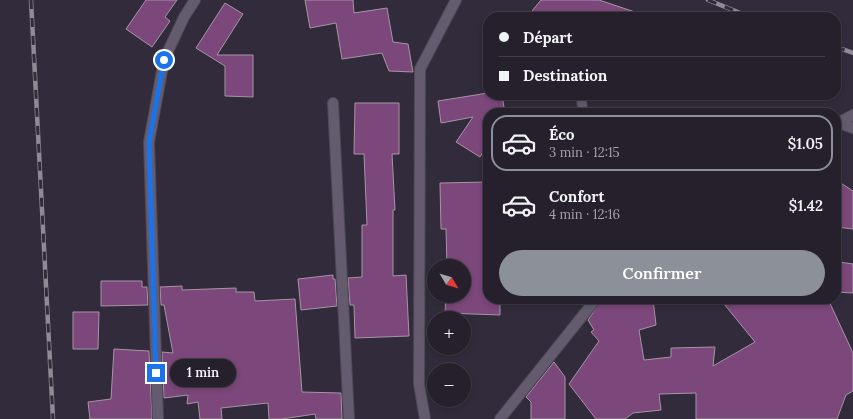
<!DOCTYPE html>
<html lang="fr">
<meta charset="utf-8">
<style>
body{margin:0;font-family:Lora,serif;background:#322d38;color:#f1f3f6;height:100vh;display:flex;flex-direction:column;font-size:15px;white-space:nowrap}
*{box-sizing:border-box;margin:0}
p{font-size:13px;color:#a4a3a9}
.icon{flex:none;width:22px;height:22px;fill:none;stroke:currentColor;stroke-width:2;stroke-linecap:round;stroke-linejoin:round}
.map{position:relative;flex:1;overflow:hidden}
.details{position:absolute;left:483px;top:108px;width:358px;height:196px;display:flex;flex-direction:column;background:#26202c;border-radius:16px;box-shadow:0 2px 6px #0003,0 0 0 1px #423e48}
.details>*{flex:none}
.top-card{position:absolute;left:483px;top:12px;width:358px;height:88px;border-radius:16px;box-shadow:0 2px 6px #0003,0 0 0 1px #423e48;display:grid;align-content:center;height:88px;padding:0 16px;background:#26202c}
.needle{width:26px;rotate:128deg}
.buttons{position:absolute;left:427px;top:259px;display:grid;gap:8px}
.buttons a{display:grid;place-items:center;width:44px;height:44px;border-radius:50%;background:#26202c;box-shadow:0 2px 6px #0003,0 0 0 1px #423e48;font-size:20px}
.end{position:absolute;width:18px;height:18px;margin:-9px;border:5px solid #1a73e8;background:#fff;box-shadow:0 0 0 2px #fff}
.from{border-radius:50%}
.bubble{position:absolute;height:28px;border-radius:14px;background:#26202c;box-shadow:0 2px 6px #0003,0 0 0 1px #423e48;font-size:13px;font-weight:600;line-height:28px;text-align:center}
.top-card b{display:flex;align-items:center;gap:14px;height:38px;font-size:15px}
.top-card b+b{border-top:1px solid #423e48}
.top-card i{width:10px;height:10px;background:#f1f3f6}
ul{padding:7px 0 0;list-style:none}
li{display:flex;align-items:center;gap:12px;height:56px;margin:0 8px 6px;padding:0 8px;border:2px solid transparent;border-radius:16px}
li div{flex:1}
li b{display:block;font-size:15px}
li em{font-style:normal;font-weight:600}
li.selected{border-color:#8c9099}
li>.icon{width:36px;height:36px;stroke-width:1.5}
.primary-button{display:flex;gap:8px;margin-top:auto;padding:8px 16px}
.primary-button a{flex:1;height:46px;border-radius:24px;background:#8c9099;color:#fff;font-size:16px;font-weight:600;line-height:46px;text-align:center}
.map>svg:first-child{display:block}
.building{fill:#7c477a;stroke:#a695a5}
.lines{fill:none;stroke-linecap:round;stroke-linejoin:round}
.service-casing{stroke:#4e4856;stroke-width:11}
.minor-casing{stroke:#4e4856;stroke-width:12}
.tertiary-casing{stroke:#4e4856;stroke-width:12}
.secondary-casing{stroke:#4e4856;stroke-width:12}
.service{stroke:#645c6e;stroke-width:9}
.minor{stroke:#645c6e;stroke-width:10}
.tertiary{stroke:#645c6e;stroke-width:10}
.secondary{stroke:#645c6e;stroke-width:10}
.rail-casing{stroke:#908a97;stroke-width:4.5}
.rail{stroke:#322b3b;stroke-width:3;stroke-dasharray:9;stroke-linecap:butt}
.route{stroke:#1a73e8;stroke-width:5}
</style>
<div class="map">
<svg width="853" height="419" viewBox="0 0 853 419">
<rect width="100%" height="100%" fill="#322b3b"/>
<!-- building -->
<path class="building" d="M146,0H177L165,17L170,21L152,47L126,29Z
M305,0H353L354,13L387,8L393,42L408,44L413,72L389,71L382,53L342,59L336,23L310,28Z
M541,0H599L641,14V17H527Z
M225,3L243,14L217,55H253V97L225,96V66L196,48Z
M488,93V95H502L505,113H488V144L480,157L456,142L473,117L441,123L438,101Z
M355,103H399V154H392L395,210H393V276L406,275L409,336L355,338L354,305H350L348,278L362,277V225H367L364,154H354Z
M836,180L853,191V229L836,227Z
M488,182V299H500V315L445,313L446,296H464V266H447L446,229H441L440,183Z
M839,262L853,264V293L836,292Z
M333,275V279H335L337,306L301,310L298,279Z
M101,281H142V287H147L148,305L101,306Z
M182,286V290L236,288V292H254L255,301L295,299L302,392L341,393L342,419H316L315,414L282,419H269L268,403L221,408L222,419H200L198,402L187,404L188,395L164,398L162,352L173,353L164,305H161L160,287Z
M602,299H653L656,325L639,330L644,360L671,357V348L715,347L713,366L755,342L720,299H828L853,353V391L846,395L837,419H696V393L659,394L661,410L633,413L625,419H596L569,384L599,341L591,332L594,330L588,320Z
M73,312H99L98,349H73Z
M114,349L149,351L152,419H90L88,402L111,399Z
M554,362L565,377V419H531V402L526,397Z"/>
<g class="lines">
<defs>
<path id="service" d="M581,95L583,113"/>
<path id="minor" d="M333,103L349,419
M158,419L149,142L164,60L184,17L195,0
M425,419L419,384L420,69L456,0"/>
<path id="tertiary" d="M839,123L853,128"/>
<path id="secondary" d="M836,124L853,115
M500,419L596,299"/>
</defs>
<!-- service casing -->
<use href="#service" class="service-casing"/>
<!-- minor casing -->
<use href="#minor" class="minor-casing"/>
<!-- tertiary casing -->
<use href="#tertiary" class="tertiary-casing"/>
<!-- secondary casing -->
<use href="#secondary" class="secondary-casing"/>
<!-- service -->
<use href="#service" class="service"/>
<!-- minor -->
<use href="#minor" class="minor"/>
<!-- tertiary -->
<use href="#tertiary" class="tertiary"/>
<!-- secondary -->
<use href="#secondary" class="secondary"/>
<defs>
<path id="rail" d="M31,0L53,419
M708,0L750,17
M836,47L853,53"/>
</defs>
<!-- rail casing -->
<use href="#rail" class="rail-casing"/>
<!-- rail -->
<use href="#rail" class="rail"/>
</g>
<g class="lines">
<!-- route -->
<path class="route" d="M156,373L149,142L164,60"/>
</g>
</svg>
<div class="buttons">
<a><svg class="needle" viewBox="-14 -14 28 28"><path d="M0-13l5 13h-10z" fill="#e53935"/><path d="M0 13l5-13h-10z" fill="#a4a3a9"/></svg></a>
<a>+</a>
<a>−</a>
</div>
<i class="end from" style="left:164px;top:60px"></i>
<i class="end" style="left:156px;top:373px"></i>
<div class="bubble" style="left:170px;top:359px;width:66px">1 min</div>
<div class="top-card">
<b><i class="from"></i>Départ</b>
<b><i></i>Destination</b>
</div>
<section class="details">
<ul>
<li class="selected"><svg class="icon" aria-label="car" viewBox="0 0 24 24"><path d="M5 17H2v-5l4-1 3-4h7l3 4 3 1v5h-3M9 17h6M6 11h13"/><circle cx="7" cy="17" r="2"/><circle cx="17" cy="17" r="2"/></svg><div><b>Éco</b><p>3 min · 12:15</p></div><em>$1.05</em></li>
<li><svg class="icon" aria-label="car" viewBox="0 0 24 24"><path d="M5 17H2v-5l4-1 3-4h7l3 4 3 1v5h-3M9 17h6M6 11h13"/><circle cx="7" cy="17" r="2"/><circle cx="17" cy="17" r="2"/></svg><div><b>Confort</b><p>4 min · 12:16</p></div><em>$1.42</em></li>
</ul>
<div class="primary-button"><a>Confirmer</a></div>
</section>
</div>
